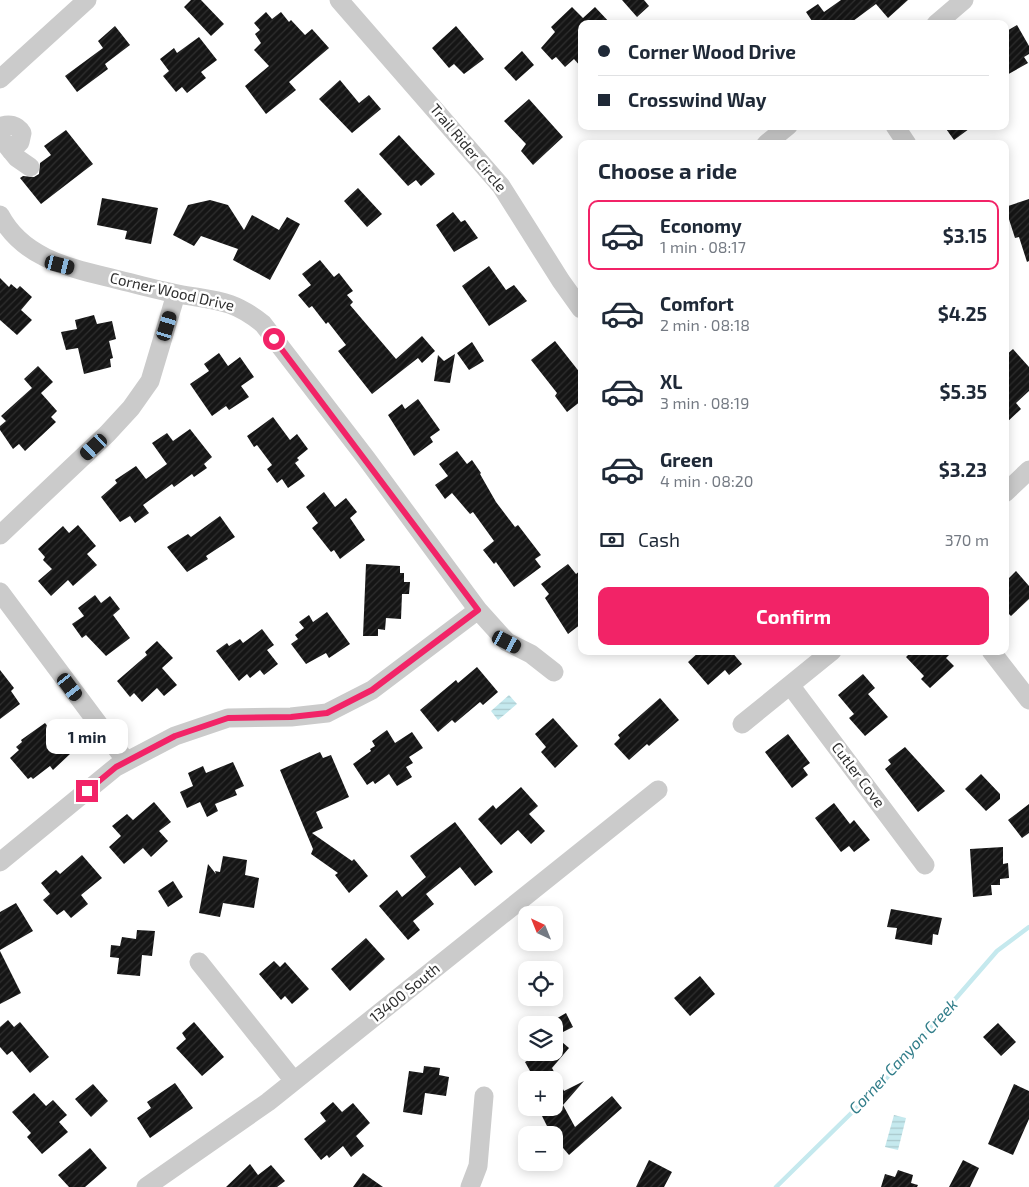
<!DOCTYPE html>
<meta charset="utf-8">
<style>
body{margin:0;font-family:"Exo 2",sans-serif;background:#f6f6f7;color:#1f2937;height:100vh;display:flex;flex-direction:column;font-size:19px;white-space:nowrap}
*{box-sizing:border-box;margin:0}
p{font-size:16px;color:#747a83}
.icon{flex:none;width:28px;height:28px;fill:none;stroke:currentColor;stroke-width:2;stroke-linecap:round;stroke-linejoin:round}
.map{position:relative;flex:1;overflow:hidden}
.panel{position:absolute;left:578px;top:140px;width:431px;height:515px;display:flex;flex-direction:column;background:#fff;border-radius:10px;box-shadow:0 2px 12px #0003}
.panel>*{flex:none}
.hud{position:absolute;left:578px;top:20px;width:431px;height:110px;border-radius:10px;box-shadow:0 2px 12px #0003;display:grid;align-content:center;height:110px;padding:0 20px;background:#fff}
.needle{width:32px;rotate:317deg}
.tools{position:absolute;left:518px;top:906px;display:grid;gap:10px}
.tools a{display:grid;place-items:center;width:45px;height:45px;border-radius:10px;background:#fff;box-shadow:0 2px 12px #0003;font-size:25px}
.end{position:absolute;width:22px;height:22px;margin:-11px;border:6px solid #f22367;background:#fff;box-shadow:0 0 0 2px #fff}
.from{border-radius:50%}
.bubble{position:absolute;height:35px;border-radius:10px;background:#fff;box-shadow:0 2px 12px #0003;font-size:16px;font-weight:700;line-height:35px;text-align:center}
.car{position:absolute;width:15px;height:30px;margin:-15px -8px;border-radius:6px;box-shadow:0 0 4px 1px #0007;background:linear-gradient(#222 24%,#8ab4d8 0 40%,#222 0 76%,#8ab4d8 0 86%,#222 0)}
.hud b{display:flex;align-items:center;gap:18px;height:48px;font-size:19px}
.hud b+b{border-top:1px solid #e0e1e3}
.hud i{width:12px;height:12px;background:#1f2937}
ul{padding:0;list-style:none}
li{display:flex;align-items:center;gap:15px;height:70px;margin:0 10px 8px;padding:0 10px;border:2px solid transparent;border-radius:10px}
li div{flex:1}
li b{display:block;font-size:19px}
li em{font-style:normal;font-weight:700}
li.current{border-color:#f22367}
li>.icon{width:45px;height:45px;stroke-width:1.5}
h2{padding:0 20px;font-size:22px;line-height:60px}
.pay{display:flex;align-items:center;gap:12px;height:55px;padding:0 20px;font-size:19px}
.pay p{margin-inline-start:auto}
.primary-button{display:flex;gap:10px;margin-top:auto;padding:10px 20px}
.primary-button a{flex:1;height:58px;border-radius:10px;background:#f22367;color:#fff;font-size:20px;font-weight:700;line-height:58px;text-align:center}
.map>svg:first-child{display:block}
.water{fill:url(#water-rules)}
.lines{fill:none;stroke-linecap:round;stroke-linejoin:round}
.stream{stroke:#c5e9ee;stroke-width:4.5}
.building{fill:url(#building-hatch)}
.minor{stroke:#cbcbcb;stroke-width:19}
.route{stroke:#f22367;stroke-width:6}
.labels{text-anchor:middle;stroke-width:5;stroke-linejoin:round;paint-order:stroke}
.street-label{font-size:15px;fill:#2e2e2e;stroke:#fff}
.water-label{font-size:16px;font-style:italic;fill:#327e8a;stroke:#fff}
</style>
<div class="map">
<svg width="1029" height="1187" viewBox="0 0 1029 1187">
<defs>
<pattern id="water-rules" width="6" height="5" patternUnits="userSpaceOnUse" patternTransform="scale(1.25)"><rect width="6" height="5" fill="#c5e9ee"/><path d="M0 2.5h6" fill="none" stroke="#aac8cc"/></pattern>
<pattern id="building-hatch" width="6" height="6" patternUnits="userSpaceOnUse" patternTransform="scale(1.25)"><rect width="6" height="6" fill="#151515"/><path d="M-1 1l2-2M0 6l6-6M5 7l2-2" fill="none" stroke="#2f2f2f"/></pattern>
</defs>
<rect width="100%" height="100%" fill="#fff"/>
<!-- water -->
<path class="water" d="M509,695L517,704L498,720L491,711Z
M894,1115L906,1118L898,1150L885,1147Z"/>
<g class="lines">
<!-- stream -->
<path class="stream" d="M776,1187L884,1081L997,951L1029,927"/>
</g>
<!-- building -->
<path class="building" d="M191,0H201L224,24L211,36L184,7Z
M622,0H644L649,6L637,17Z
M841,0H908L888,18L876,4L849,24H809L812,21L806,12L818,4L824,12Z
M572,7L583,18L595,7L611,24H581V67L574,59L565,67L556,57L552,60L541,48L555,32L551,27Z
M266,12L272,19L281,12L289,22L291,20L305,35L312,29L329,48L289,82L296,90L266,114L245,86L269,66L254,50L261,43L255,34L260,30L254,23Z
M1017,25L1029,46V54L1024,57L1028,63L1005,76V32Z
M115,26L130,45L105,64L108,69L77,92L65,76L103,48L98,41Z
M456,26L484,59L464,74L454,64L449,68L432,48Z
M199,37L217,60L201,72L206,78L187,93L182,87L176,92L163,76L169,71L160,59L174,48L177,53Z
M522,51L534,65L516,81L504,68Z
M340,80L359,103L369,95L381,109L352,133L319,99Z
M529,99L563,137L533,165L521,151L526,144L504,121Z
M944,126H973L954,140Z
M66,130L93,164L41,204L20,178L23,176L34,177L39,174L40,163L51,155L44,146Z
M399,135L435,174L421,186L416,180L408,186L379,154Z
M358,188L382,214L367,227L344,201Z
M102,198L158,208L151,244L125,239L127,231L97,225Z
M1029,199V261L1027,262L1019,237L1015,238L1005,207Z
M210,200L228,205L244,230L252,215L279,230L287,217L300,224L270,280L233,260L238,249L201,236L194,246L173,235L188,205Z
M453,212L461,222L465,220L478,238L454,252L436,225Z
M320,260L334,277L339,273L353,291L347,295L353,302L350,305L396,359L422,336L435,351L422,363L418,358L372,394L338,351L346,345L328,322L326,324L312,306L309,308L298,295L311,285L302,274Z
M489,266L506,290L514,285L527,301L489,326L462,286Z
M0,278L9,287L11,284L17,289L20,286L32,297L21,310L32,320L17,335L0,320Z
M94,315L97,324L112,321L116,339L109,341L113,358L110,359L111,367L84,374L78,348L66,350L61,332L77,329L75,320Z
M555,341L581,374V401L567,412L555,396L557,393L531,360Z
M472,342L484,361L469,370L457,353Z
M1013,349L1029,367V391L1016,403L1021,409L1005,424V356Z
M219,353L228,366L240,357L254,377L241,386L249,397L229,410L226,406L212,416L190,384L209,371L204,364Z
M455,354L450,383L434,381L438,355L444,361Z
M38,366L53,382L41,393L57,411L51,417L56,422L25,451L19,444L13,449L0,430V426L6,421L1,416L32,388L24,379Z
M418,399L440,430L430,437L433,442L414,456L388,415L402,404L405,409Z
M273,417L290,440L297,434L308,449L297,458L299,460L295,463L305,476L288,488L282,479L277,483L267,469L272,465L257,445L254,447L247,436Z
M190,429L212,457L204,464L207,468L194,477L192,474L174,487L172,484L143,505L149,513L135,523L130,516L120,522L101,497L117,483L115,480L136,466L146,479L167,464L152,443L167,433L173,441Z
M457,451L467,464L472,460L481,473L480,474L496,502L515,527L518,525L541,555L535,559L541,567L514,587L496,562L494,564L483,550L494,541L473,512L470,514L452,493L445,499L435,485L448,476L439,464Z
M324,492L335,507L346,498L357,512L350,518L365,540L340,559L334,550L331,552L312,528L318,523L306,507Z
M220,516L235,537L206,556L208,559L187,572L167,547L188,534L191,537Z
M78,525L96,546L87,554L97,565L73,586L68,580L51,596L38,581L52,569L43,560L45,557L38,549L63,526L69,533Z
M366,564L400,566V573H404V582H410L409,594H402L401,619L386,618L385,630L378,629V636H363Z
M568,564L576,574L581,570V624L568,634L545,598L549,594L541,584Z
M1016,571L1029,586V599L1011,616L1005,610V582Z
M95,595L101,603L110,596L120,609L113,615L130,638L106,656L86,635L82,638L72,624L84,616L78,608Z
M327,612L350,644L329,658L326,653L306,664L291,644L298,639L295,635L304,628L299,622L309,615L313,622Z
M262,629L274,645L267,650L278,664L264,675L260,670L250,678L247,674L239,681L216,651L227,643L229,646L240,639L243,643Z
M157,641L173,658L162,668L177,685L164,696L157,688L142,702L134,693L130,697L117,681L147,655L145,652Z
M700,651H731L742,664L729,675L725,670L708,685L688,662Z
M912,651H953L946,658L954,666L930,688L921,679L924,676L906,657Z
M477,667L498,692L483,705L480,702L455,723L452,720L438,732L420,710L456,680L458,683Z
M0,670L14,688L11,691L20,704L0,719Z
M863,674L875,688L868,694L888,717L865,736L849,718L854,714L838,695Z
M660,698L679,720L649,746L647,744L629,760L614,744L620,738L618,735Z
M553,718L578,746L555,768L541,752L546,747L535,734Z
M45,723L70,754L53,770L50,766L33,779L31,777L28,779L10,758L19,750L16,747L22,742L21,740Z
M387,730L395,743L412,732L423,748L409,757L413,763L406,767L412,777L397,786L389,774L375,784L373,781L367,785L353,764L371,751L370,749L375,746L372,741Z
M788,734L810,763L803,768L808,775L792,788L765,752Z
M905,747L945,791L918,812L885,769L891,764L888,760Z
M320,752L323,758L331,755L349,797L316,812L323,828L312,833L352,861L354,859L368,876L349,893L335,875L338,873L311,854L313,849L280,770Z
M233,762L244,786L235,790L237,795L215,804L218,811L207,817L200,802L187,808L180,792L193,786L188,773L203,766L206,773Z
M981,774L1000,794V799L986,811L965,789Z
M521,787L538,806L529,814L545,831L531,844L518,830L501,845L478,819L493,805L496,809Z
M154,802L171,822L159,831L168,841L151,857L143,848L124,864L109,847L121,836L112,826L127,814L133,820Z
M834,803L850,824L854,820L870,840L854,852L849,846L841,852L815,818Z
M1029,804V833L1022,838L1008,820Z
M455,822L493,872L475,886L460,867L426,894L434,904L413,921L420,930L408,940L379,906L397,890L402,897L426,877L410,856Z
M1003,847V864L1008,863L1009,878L1000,879V885H991L992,895L973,897L970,849Z
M82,855L102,878L81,895L88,904L71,918L64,910L57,915L43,900L50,894L41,883L56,870L60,874Z
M223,856L247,860L245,875L259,878L254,908L223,903L220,917L199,913L208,864L216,874L215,871L220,872Z
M173,881L183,897L168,907L158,891Z
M16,903L33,931L0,950V912Z
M891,909L942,918L938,935L933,934L932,945L895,939L897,928L887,927Z
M137,930L155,931L152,956L142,955L140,976L117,974L119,958L110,957L111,945L120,946L122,937L136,939Z
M366,938L385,959L350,991L331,969Z
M0,951L21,993L0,1004Z
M274,961L280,967L285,962L309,989L292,1004L285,996L281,1000L259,974Z
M700,976L715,994L690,1016L674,998Z
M566,1013L573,1027L555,1036L569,1048L552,1068L564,1091L584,1081L563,1105L575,1127L612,1096L622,1108L569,1155L558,1142L562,1139L547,1126L538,1108H554V1080H535L525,1062L543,1052H554V1020Z
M8,1020L14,1027L20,1022L49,1057L30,1073L12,1051L7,1055L0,1047V1027Z
M194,1022L224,1057L202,1076L176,1048L186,1039L182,1033Z
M998,1023L1016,1042L1001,1056L983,1037Z
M424,1066L440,1068L439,1075L449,1077L446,1096L425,1093L422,1115L403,1112L409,1071L423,1073Z
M175,1083L193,1108L150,1138L137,1118L151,1108L147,1102Z
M93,1084L108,1101L91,1117L75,1099Z
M1014,1084L1029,1091V1119L1013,1155L988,1144Z
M34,1093L46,1106L53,1100L67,1115L59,1122L68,1132L42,1154L27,1137L31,1133L12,1112Z
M333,1102L342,1112L353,1103L370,1123L356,1136L364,1146L351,1157L343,1146L329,1158L327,1155L321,1160L304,1139L326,1121L320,1113Z
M90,1148L107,1168L85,1187H69L58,1175Z
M649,1160L672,1172L664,1187H636Z
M963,1160L979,1168L970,1187H949Z
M250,1164L258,1175L271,1165L285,1181L277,1187H226Z
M898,1170L913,1175L911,1183L918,1185L917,1187H881L885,1174L895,1177Z
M363,1173L383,1187H353Z"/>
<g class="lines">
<!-- minor -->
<path class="minor" d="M339,0L501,186L561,281L581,309
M936,24L964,0
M0,79L87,0
M895,126L907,144
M0,127C9,123 17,125 22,133L20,142L11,151
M4,142L17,158L30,167
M766,144L788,126
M0,215C23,259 71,268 115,279C136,284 157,290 178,294C216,301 232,299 263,324L366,458L478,610L507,642L531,654L554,672
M1005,493L1029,470
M0,535L107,434L131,408L150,381L176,294
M0,592L126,761
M991,651L1029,700
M790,685L925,865
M742,724L832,651
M0,862L116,767L175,736L228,718L291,717L327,713L372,690L478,610
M199,962L294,1081
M146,1187L268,1102L658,790
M470,1187L478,1166L484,1096"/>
</g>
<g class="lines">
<!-- route -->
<path class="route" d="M87,791L116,767L175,736L228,718L291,717L327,713L372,690L478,610L274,339"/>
</g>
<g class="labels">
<!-- street labels -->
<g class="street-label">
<text transform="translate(468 148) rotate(50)" y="5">Trail Rider Circle</text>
<text transform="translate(172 292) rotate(13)" y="5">Corner Wood Drive</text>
<text transform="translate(858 775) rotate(53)" y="5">Cutler Cove</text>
<text transform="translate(405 993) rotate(-39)" y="5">13400 South</text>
</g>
<!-- water labels -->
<g class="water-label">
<text transform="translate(903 1056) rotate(-47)" y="6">Corner Canyon Creek</text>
</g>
</g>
</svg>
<div class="tools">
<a><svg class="needle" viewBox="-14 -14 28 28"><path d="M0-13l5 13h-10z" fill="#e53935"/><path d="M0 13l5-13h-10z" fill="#747a83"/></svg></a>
<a><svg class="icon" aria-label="locate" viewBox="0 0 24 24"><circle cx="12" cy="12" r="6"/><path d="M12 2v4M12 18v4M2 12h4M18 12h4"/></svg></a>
<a><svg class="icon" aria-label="layers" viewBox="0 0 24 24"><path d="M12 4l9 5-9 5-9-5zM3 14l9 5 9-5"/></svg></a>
<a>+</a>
<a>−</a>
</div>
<i class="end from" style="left:274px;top:339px"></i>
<i class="end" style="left:87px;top:791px"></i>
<div class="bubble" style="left:46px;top:719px;width:82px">1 min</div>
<i class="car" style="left:60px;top:265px;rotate:104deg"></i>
<i class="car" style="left:167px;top:326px;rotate:17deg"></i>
<i class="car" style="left:94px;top:447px;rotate:227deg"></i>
<i class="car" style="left:507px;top:642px;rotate:117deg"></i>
<i class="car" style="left:70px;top:687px;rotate:143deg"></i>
<div class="hud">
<b><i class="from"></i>Corner Wood Drive</b>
<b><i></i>Crosswind Way</b>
</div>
<section class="panel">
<h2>Choose a ride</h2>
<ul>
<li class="current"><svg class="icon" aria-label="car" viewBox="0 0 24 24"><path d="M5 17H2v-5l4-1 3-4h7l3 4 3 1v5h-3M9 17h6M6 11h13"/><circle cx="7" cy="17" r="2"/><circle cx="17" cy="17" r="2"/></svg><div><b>Economy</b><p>1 min · 08:17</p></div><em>$3.15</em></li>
<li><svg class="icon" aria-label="car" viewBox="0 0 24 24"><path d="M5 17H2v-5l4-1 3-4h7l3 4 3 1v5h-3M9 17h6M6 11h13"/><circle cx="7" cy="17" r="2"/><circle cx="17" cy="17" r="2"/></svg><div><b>Comfort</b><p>2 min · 08:18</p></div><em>$4.25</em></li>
<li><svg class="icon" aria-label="car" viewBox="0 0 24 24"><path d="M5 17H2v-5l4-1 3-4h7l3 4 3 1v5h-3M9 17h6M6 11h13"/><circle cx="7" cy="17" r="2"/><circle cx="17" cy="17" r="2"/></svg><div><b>XL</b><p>3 min · 08:19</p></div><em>$5.35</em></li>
<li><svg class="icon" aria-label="car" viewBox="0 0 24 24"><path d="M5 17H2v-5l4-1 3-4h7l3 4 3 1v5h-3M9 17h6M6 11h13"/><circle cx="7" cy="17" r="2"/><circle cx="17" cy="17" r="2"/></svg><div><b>Green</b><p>4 min · 08:20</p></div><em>$3.23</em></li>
</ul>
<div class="pay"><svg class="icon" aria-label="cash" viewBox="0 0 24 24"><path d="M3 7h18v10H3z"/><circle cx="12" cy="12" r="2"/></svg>Cash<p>370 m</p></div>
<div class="primary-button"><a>Confirm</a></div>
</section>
</div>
